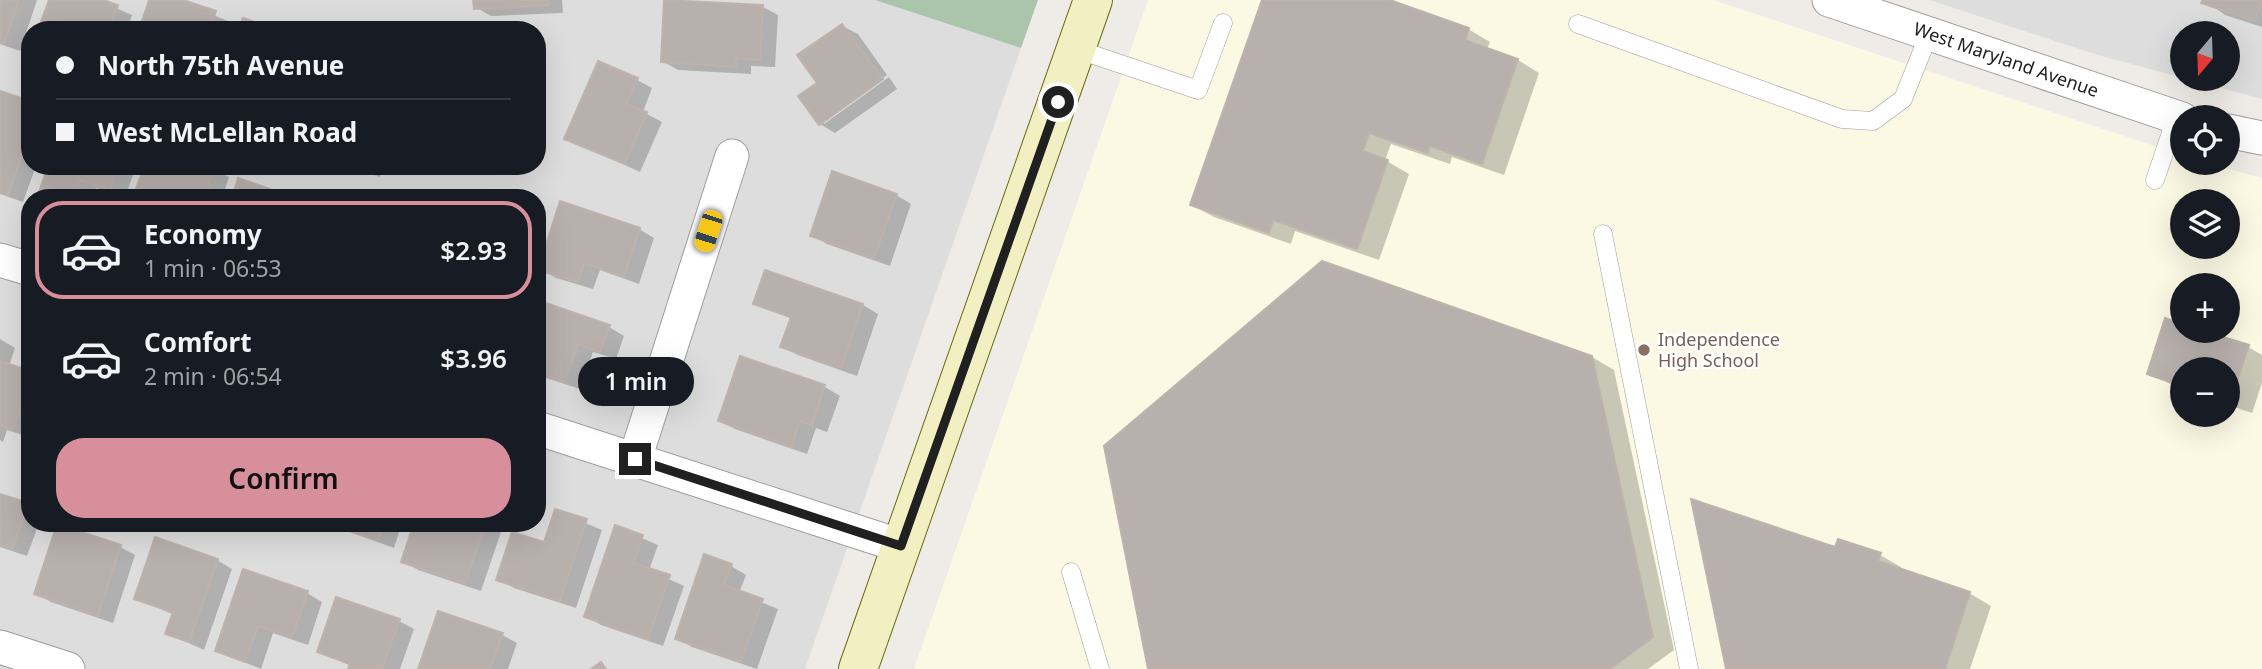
<!DOCTYPE html>
<meta charset="utf-8">
<style>
body{margin:0;font-family:"Noto Sans",sans-serif;background:#20242c;color:#f1f3f6;height:100vh;display:flex;flex-direction:column;font-size:26px;white-space:nowrap}
*{box-sizing:border-box;margin:0}
p{font-size:23px;color:#9ea1a6}
.icon{flex:none;width:38px;height:38px;fill:none;stroke:currentColor;stroke-width:2;stroke-linecap:round;stroke-linejoin:round}
.map{position:relative;flex:1;overflow:hidden}
.sheet{position:absolute;left:21px;top:189px;width:525px;height:343px;display:flex;flex-direction:column;background:#171b24;border-radius:28px;box-shadow:0 7px 28px #0002}
.sheet>*{flex:none}
.hud{position:absolute;left:21px;top:21px;width:525px;height:154px;border-radius:28px;box-shadow:0 7px 28px #0002;display:grid;align-content:center;height:154px;padding:0 35px;background:#171b24}
.needle{width:46px;rotate:199deg}
.controls{position:absolute;left:2170px;top:21px;display:grid;gap:14px}
.controls a{display:grid;place-items:center;width:70px;height:70px;border-radius:50%;background:#171b24;box-shadow:0 7px 28px #0002;font-size:35px}
.end{position:absolute;width:32px;height:32px;margin:-16px;border:9px solid #202020;background:#fff;box-shadow:0 0 0 4px #fff}
.from{border-radius:50%}
.bubble{position:absolute;height:49px;border-radius:24px;background:#171b24;box-shadow:0 7px 28px #0002;font-size:23px;font-weight:600;line-height:49px;text-align:center}
.car{position:absolute;width:21px;height:42px;margin:-21px -10px;border-radius:9px;box-shadow:0 0 5px 2px #0007;background:linear-gradient(#f5c518 24%,#345 0 40%,#f5c518 0 76%,#345 0 86%,#f5c518 0)}
.hud b{display:flex;align-items:center;gap:24px;height:66px;font-size:26px}
.hud b+b{border-top:2px solid #363941}
.hud i{width:18px;height:18px;background:#f1f3f6}
ul{padding:12px 0 0;list-style:none}
li{display:flex;align-items:center;gap:21px;height:98px;margin:0 14px 10px;padding:0 21px;border:4px solid transparent;border-radius:28px}
li div{flex:1}
li b{display:block;font-size:26px}
li em{font-style:normal;font-weight:600}
li.on{border-color:#d7909b}
li>.icon{width:63px;height:63px;stroke-width:1.5}
.button{display:flex;gap:14px;margin-top:auto;padding:14px 35px}
.button a{flex:1;height:80px;border-radius:28px;background:#d7909b;color:#111;font-size:28px;font-weight:600;line-height:80px;text-align:center}
.map>svg:first-child{display:block}
.residential{fill:#dedddd;fill-rule:evenodd}
.education{fill:#fbf9e4;fill-rule:evenodd}
.cemetery{fill:#abc5ac}
.shadow{fill:#0003}
.building{fill:#b8b0ad;stroke:#bfb2ab;stroke-width:2}
.lines{fill:none;stroke-linecap:round;stroke-linejoin:round}
.lane-casing{stroke:#9d9d9d;stroke-width:19}
.street-casing{stroke:#9d9d9d;stroke-width:35}
.secondary-casing{stroke:#6b6a12;stroke-width:40}
.lane{stroke:#fff;stroke-width:18}
.street{stroke:#fff;stroke-width:33}
.secondary{stroke:#f2efc2;stroke-width:38}
.route{stroke:#202020;stroke-width:9}
.education-dot{fill:#8d6e63;stroke:#fff;stroke-width:2.5}
.labels{text-anchor:middle;stroke-width:5;stroke-linejoin:round;paint-order:stroke}
.street-label{font-size:18px;fill:#202020;stroke:#fff}
.education-label{font-size:18px;fill:#785e54;stroke:#fff;text-anchor:start}
</style>
<div class="map">
<svg width="2262" height="669" viewBox="0 0 2262 669">
<rect width="100%" height="100%" fill="#efece7"/>
<!-- residential -->
<path class="residential" d="M0,0H875L1021,48L805,669H0ZM30,30H537V166H30ZM30,198H537V523H30Z
M1929,0H2262V99L2098,55ZM2182,33H2228V79H2182Z"/>
<!-- education -->
<path class="education" d="M1148,0H1713L2182,155V163H2206L2262,178V669H914ZM2182,201H2228V247H2182ZM2182,285H2228V331H2182ZM2182,369H2228V415H2182Z"/>
<!-- cemetery -->
<path class="cemetery" d="M875,0H1038L1021,48Z"/>
<!-- shadow -->
<path class="shadow" d="M0,0H37L20,51L0,44Z
M50,0H97L132,15L127,30H40Z
M151,0H178L230,22L228,30H140Z
M475,0H562L563,13L491,16L475,7Z
M1263,0H1384L1468,29L1490,42L1487,49L1518,60L1539,73L1504,175L1452,157L1450,164L1391,144L1385,160L1409,174L1379,260L1295,231L1291,244L1214,217L1192,205Z
M2204,0H2262V27L2225,15Z
M763,7L778,15L775,67L751,66V74L678,70L662,61Z
M842,26L858,34L887,75L824,120V124L889,77L897,89L835,133L820,124L819,83Z
M637,80L652,88L643,112L662,122L640,172L566,138Z
M0,93L30,103V166H36L23,202L0,194Z
M50,166H136L125,198L96,188L92,198H39Z
M206,166L229,177L222,198H135Z
M349,166H383L380,177Z
M896,195L911,204L890,266L827,244L812,235Z
M639,229L654,238L639,284L600,270L593,289L556,278L541,269Z
M766,272L863,305L878,314L857,376L798,355L782,347L792,319L755,303Z
M537,302L609,327L624,336L616,359L593,352L580,389L537,375Z
M2166,320L2182,326V331H2198L2248,347L2262,355V383L2252,413L2228,405V369H2182V390L2149,373Z
M0,339L15,348L9,366L30,373L29,437L7,430L3,442L0,440Z
M1592,357L1614,370L1674,650L1648,669H1150Z
M741,358L825,387L840,396L827,432L816,428L807,454L735,429L720,421Z
M0,496L30,507V523H39L27,556L0,547Z
M556,511L602,530L576,608L514,588L499,579L545,544Z
M326,523H402L394,548Z
M415,523H504L481,591L418,570L403,561Z
M616,527L658,545L649,570L684,586L663,646L601,625L586,616Z
M120,547L135,555L113,623L51,602L36,593Z
M1837,549L1880,555L1901,567V570L1969,593L1991,606L1970,669H1728Z
M217,560L232,569L204,650L167,633L174,615L136,598Z
M731,566L746,575L739,593L778,609L757,669L692,647L677,638Z
M307,593L322,602L308,645L273,633L261,669L217,651Z
M399,621L414,629L400,669H350L351,666L319,651Z
M502,635L517,643L508,669H420Z"/>
<!-- building -->
<path class="building" d="M0,0H19L4,43L0,42Z
M49,0H103L118,5L109,30H38Z
M149,0H183L216,11L210,30H139Z
M473,0H548V5L474,9Z
M664,0L763,5L760,60L736,58V67L661,62Z
M1262,0H1390L1469,28L1465,40L1518,59L1482,164L1430,146L1428,153L1369,133L1363,151L1388,160L1357,249L1273,220L1269,233L1190,205Z
M2203,0H2262L2255,21L2201,3Z
M243,18L269,27L268,30H239Z
M842,24L883,79L819,125L798,96L817,83L797,55Z
M598,61L638,78L627,104L647,112L625,164L564,139Z
M0,91L30,101V132L8,195L0,192Z
M48,166H118L110,190L80,180L74,198H37Z
M144,166H212L214,167L204,198H133Z
M832,171L897,194L874,258L810,236Z
M238,178L295,198H232Z
M560,201L640,228L624,277L584,263L578,282L538,270Z
M1322,261L1592,356L1653,637L1610,669H1148L1104,446Z
M765,270L863,304L841,368L780,347L791,317L753,304Z
M537,300L610,325L600,352L578,344L565,382L537,372Z
M2165,318L2182,324V331H2204L2249,345L2230,402L2228,401V369H2182V386L2147,374Z
M740,356L825,385L812,425L800,421L792,447L718,421Z
M0,361L30,371V382L13,430L0,425Z
M0,494L28,503L12,549L0,545Z
M1691,499L1835,547L1838,539L1881,553L1878,561L1970,592L1945,669H1726Z
M555,509L587,519L560,601L496,580L512,532L544,542Z
M327,523H384L378,541Z
M414,523H486L465,583L401,562Z
M57,524L121,545L98,616L34,594Z
M615,525L643,535L634,563L670,575L648,639L584,617Z
M155,537L218,559L189,642L165,634L173,612L134,599Z
M704,554L732,564L724,585L763,599L741,662L675,639Z
M243,569L308,591L292,637L258,626L245,662L215,651Z
M336,597L400,619L382,669H348L350,664L317,652Z
M438,611L503,633L490,669H418Z
M601,662L606,669H591Z"/>
<g class="lines">
<defs>
<path id="lane" d="M1578,24L1842,119L1873,121L1903,99L1929,34
M1076,49L1198,90L1223,23
M2155,180L2176,118
M1603,234L1689,669
M1071,572L1100,669"/>
<path id="street" d="M1829,0L2182,119
M2228,131L2262,138
M0,260L30,269
M537,428L901,546
M635,459L732,156
M0,647L68,669"/>
<path id="secondary" d="M858,669L1093,0"/>
</defs>
<!-- lane casing -->
<use href="#lane" class="lane-casing"/>
<!-- street casing -->
<use href="#street" class="street-casing"/>
<!-- secondary casing -->
<use href="#secondary" class="secondary-casing"/>
<!-- lane -->
<use href="#lane" class="lane"/>
<!-- street -->
<use href="#street" class="street"/>
<!-- secondary -->
<use href="#secondary" class="secondary"/>
</g>
<g class="lines">
<!-- route -->
<path class="route" d="M635,459L901,546L1058,102"/>
</g>
<!-- markers -->
<circle class="education-dot" cx="1644" cy="350" r="7"/>
<g class="labels">
<!-- street labels -->
<g class="street-label">
<text transform="translate(2006 60) rotate(19)" y="6">West Maryland Avenue</text>
</g>
<!-- education labels -->
<g class="education-label">
<text x="1658" y="346">Independence<tspan x="1658" dy="21">High School</tspan></text>
</g>
</g>
</svg>
<div class="controls">
<a><svg class="needle" viewBox="-14 -14 28 28"><path d="M0-13l5 13h-10z" fill="#e53935"/><path d="M0 13l5-13h-10z" fill="#9ea1a6"/></svg></a>
<a><svg class="icon" aria-label="locate" viewBox="0 0 24 24"><circle cx="12" cy="12" r="6"/><path d="M12 2v4M12 18v4M2 12h4M18 12h4"/></svg></a>
<a><svg class="icon" aria-label="layers" viewBox="0 0 24 24"><path d="M12 4l9 5-9 5-9-5zM3 14l9 5 9-5"/></svg></a>
<a>+</a>
<a>−</a>
</div>
<i class="end from" style="left:1058px;top:102px"></i>
<i class="end" style="left:635px;top:459px"></i>
<div class="bubble" style="left:578px;top:357px;width:116px">1 min</div>
<i class="car" style="left:708px;top:231px;rotate:198deg"></i>
<div class="hud">
<b><i class="from"></i>North 75th Avenue</b>
<b><i></i>West McLellan Road</b>
</div>
<section class="sheet">
<ul>
<li class="on"><svg class="icon" aria-label="car" viewBox="0 0 24 24"><path d="M5 17H2v-5l4-1 3-4h7l3 4 3 1v5h-3M9 17h6M6 11h13"/><circle cx="7" cy="17" r="2"/><circle cx="17" cy="17" r="2"/></svg><div><b>Economy</b><p>1 min · 06:53</p></div><em>$2.93</em></li>
<li><svg class="icon" aria-label="car" viewBox="0 0 24 24"><path d="M5 17H2v-5l4-1 3-4h7l3 4 3 1v5h-3M9 17h6M6 11h13"/><circle cx="7" cy="17" r="2"/><circle cx="17" cy="17" r="2"/></svg><div><b>Comfort</b><p>2 min · 06:54</p></div><em>$3.96</em></li>
</ul>
<div class="button"><a>Confirm</a></div>
</section>
</div>
